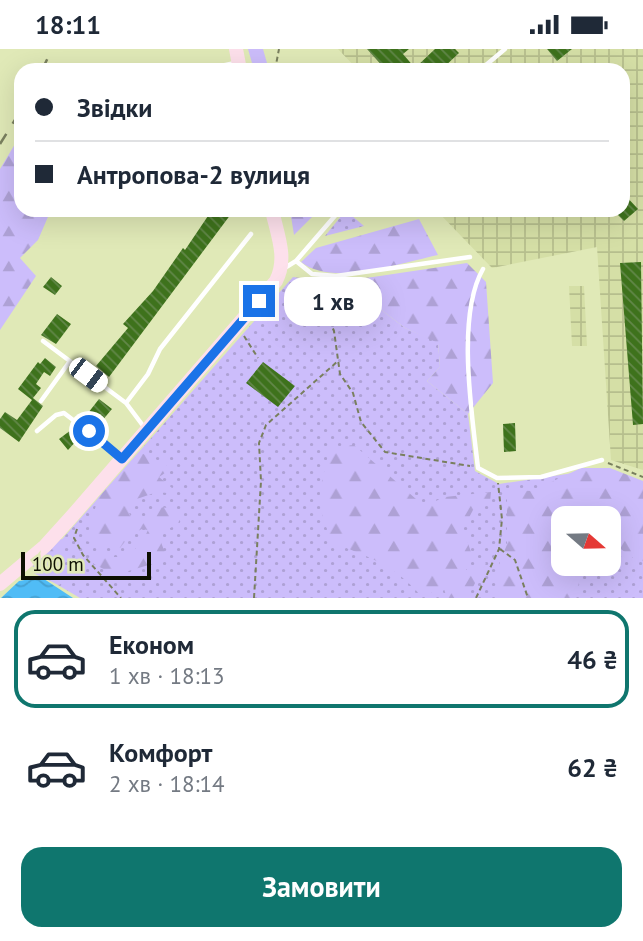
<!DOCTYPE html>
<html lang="uk">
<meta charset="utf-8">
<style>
body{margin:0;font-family:"PT Sans",sans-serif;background:#f2f2f3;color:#1f2937;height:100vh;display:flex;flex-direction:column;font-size:26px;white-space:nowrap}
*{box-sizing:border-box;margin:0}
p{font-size:23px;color:#747a83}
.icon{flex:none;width:38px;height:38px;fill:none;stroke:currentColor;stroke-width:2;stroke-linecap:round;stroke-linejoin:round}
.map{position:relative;height:549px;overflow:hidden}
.side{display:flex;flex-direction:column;background:#fff;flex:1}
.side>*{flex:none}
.top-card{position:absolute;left:14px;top:14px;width:616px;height:154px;border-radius:21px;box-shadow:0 7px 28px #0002;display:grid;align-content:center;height:154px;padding:0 21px;background:#fff}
.needle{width:46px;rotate:110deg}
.fabs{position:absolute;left:551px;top:457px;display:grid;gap:14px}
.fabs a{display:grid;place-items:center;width:70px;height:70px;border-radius:14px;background:#fff;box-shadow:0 7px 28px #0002;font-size:35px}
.scale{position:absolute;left:21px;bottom:18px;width:130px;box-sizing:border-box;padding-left:7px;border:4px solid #0d0f01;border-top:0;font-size:19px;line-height:24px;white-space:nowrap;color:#0d0f01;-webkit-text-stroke:5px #e0e9b7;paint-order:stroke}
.end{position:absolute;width:32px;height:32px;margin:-16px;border:9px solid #1a73e8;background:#fff;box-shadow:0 0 0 4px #fff}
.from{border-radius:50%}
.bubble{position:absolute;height:49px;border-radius:21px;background:#fff;box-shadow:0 7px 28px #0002;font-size:23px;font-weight:600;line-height:49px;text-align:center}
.car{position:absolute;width:21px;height:42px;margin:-21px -10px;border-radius:9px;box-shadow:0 0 5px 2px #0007;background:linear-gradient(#fff 24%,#345 0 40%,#fff 0 76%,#345 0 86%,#fff 0)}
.top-card b{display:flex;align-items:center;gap:24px;height:66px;font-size:26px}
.top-card b+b{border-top:2px solid #e0e1e3}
.top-card i{width:18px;height:18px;background:#1f2937}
ul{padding:12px 0 0;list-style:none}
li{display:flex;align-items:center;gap:21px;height:98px;margin:0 14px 10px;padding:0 7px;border:4px solid transparent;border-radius:21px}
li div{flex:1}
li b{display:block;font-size:26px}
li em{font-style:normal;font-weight:600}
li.active{border-color:#0f766e}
li>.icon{width:63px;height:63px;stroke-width:1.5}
.action{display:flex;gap:14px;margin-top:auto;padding:14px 21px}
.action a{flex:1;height:80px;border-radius:21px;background:#0f766e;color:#fff;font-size:28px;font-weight:600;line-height:80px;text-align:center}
.status{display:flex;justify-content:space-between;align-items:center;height:49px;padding:0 35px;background:#fff;direction:ltr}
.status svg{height:19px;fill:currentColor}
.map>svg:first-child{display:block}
.industrial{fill:url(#industrial-grid)}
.grass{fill:url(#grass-dots);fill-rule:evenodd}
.forest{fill:url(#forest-firs)}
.water{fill:url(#water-waves)}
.building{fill:url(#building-back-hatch)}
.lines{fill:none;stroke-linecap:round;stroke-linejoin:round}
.path{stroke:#797f5e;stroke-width:2;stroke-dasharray:5 3.5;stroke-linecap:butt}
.lane{stroke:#fff;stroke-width:4.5}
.secondary{stroke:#fde0eb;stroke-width:14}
.rail{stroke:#7a805f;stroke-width:2.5;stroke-dasharray:12 12;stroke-linecap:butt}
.route{stroke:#1a73e8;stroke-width:9}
</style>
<div class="status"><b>18:11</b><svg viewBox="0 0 49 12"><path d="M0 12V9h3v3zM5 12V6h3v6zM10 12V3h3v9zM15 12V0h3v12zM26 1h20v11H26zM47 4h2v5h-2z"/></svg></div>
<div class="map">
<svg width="643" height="549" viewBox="0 0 643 549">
<defs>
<pattern id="industrial-grid" width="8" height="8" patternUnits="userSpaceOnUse" patternTransform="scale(1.75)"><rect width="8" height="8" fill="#d5dfa6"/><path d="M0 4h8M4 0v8" fill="none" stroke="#b6be8d"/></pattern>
<pattern id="grass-dots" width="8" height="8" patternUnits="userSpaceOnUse" patternTransform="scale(1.75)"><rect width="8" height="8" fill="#ccbdfb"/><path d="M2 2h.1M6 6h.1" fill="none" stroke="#aea1d5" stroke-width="1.8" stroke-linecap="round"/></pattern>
<pattern id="forest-firs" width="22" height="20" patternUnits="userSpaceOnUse" patternTransform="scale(1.75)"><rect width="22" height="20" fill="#ccbdfb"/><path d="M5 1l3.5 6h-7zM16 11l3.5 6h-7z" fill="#aea1d5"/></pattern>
<pattern id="water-waves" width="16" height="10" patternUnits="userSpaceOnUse" patternTransform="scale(1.75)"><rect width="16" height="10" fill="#50bcf6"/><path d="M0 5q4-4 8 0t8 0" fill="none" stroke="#45a0d1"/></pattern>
<pattern id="building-back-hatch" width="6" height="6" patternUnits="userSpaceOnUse" patternTransform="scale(1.75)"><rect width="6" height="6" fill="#3e721c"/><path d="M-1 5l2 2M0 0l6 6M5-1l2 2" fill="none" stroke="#628749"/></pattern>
</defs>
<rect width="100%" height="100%" fill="#e0e9b7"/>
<!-- industrial -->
<path class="industrial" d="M338,0H643V421L611,411L597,198L492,219L436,161H623V21H358Z
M569,237H584L587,297H572Z"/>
<!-- grass -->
<path class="grass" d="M342,166H351L364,177L325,187Z
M293,228L330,233L373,228L375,256L405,279L438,293L440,318L427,332L468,365L475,422L499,435L600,420L643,436V549H80L34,522ZM564,469H609V514H564Z"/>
<!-- forest -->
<path class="forest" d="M248,0H263L269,21H254Z
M21,85V161H51L38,191L20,209L36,227L0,281V120Z
M290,161H319L294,186Z
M419,170L438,206C401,214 332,238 301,213L316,199Z
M467,214L486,233L493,334L468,365L427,332L440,318L438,294L405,279L375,256L373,228Z
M354,396L424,457L445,448L491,443L490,453L473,461L463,480L471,503L466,521L486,514L467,549H447L444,540L421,547C397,518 368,507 333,494C312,447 320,446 330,398Z
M139,403L166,415L168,422L159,428L172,439L168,444L157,443L134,451L128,462L132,469L143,472L158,458L168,459L181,466L178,475L158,485L165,504L162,512L115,526L94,515L89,509L96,503C119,515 138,505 148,481L142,480L130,486L120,499L86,492L98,449Z
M581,419H610L643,432V512L636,511L618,498L607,520L594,515L609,514V469H564V514L594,515L573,532L579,533L576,549H496L499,543L497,521L507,495V441L532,442Z
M61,490L65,491L53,506L49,520L63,527L65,532L59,536L33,524V517Z"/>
<!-- water -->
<path class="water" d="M41,528L73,549H1L19,532Z"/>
<!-- building -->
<path class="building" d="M367,0H409L403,5L415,19L435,0H455L459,4L441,21H386Z
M547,0H572L557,12Z
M623,144L638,160L624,172L613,161H623Z
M212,161H234L109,328L96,317L128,279L123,275L153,242L183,199L185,201Z
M641,213L643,375L633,376L620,214Z
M51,228L62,237L55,246L43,238Z
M57,265L71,275L56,295L41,286Z
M45,309L56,318L50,327L44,323L36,335L41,339L33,349L43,357L19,393L0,379V370L5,363L17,371L32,351L18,340L38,313L40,315Z
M263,313L295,337L278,358L246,334Z
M99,350L112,360L101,373L88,364Z
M515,374L516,402L504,403L503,375Z
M71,381L78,390L68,401L59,390Z"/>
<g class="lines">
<!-- path -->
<path class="path" d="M275,21L279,0
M312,233L334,282L340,325L353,344L361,373L385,403L470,417
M244,287L258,309
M608,414L643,428
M77,480L74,489L83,506L121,549
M500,500L515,511L528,549
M254,549L261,432L259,394L266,376L338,312
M476,549L499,500L502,470L498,434"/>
<!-- lane -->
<path class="lane" d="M202,21L235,14
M480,21L505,0
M296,212L312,225L336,227L470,208
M283,220L296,212L340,161
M483,220C456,267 472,365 478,419L497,429L541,428L602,411
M43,292L126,354L144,378
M41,352L70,312
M126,354L148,325L160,300L251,185
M37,382L56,366L64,364L120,407"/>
<!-- secondary -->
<path class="secondary" d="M236,0L240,21
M0,535L45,497L73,466L276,232C288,209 277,185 272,161"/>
<!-- rail -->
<path class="rail" d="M42,21L52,0
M0,95L21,61"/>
</g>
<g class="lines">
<!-- route -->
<path class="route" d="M89,382L122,410L259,252"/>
</g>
</svg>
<div class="fabs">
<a><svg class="needle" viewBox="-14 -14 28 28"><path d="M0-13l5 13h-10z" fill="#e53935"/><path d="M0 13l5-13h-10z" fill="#747a83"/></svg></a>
</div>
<div class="scale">100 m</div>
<i class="end from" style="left:89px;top:382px"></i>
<i class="end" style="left:259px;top:252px"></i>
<div class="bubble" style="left:284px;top:228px;width:98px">1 хв</div>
<i class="car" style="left:88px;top:326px;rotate:127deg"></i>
<div class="top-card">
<b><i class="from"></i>Звідки</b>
<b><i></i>Антропова-2 вулиця</b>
</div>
</div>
<section class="side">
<ul>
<li class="active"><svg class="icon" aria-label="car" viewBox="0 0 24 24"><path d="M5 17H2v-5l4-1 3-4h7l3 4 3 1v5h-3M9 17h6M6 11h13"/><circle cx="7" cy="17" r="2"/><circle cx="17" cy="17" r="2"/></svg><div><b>Економ</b><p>1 хв · 18:13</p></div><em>46 ₴</em></li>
<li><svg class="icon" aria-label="car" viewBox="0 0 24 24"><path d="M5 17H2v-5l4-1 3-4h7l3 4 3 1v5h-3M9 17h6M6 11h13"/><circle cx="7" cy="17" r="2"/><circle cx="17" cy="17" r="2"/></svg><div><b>Комфорт</b><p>2 хв · 18:14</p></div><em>62 ₴</em></li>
</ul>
<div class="action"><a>Замовити</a></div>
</section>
